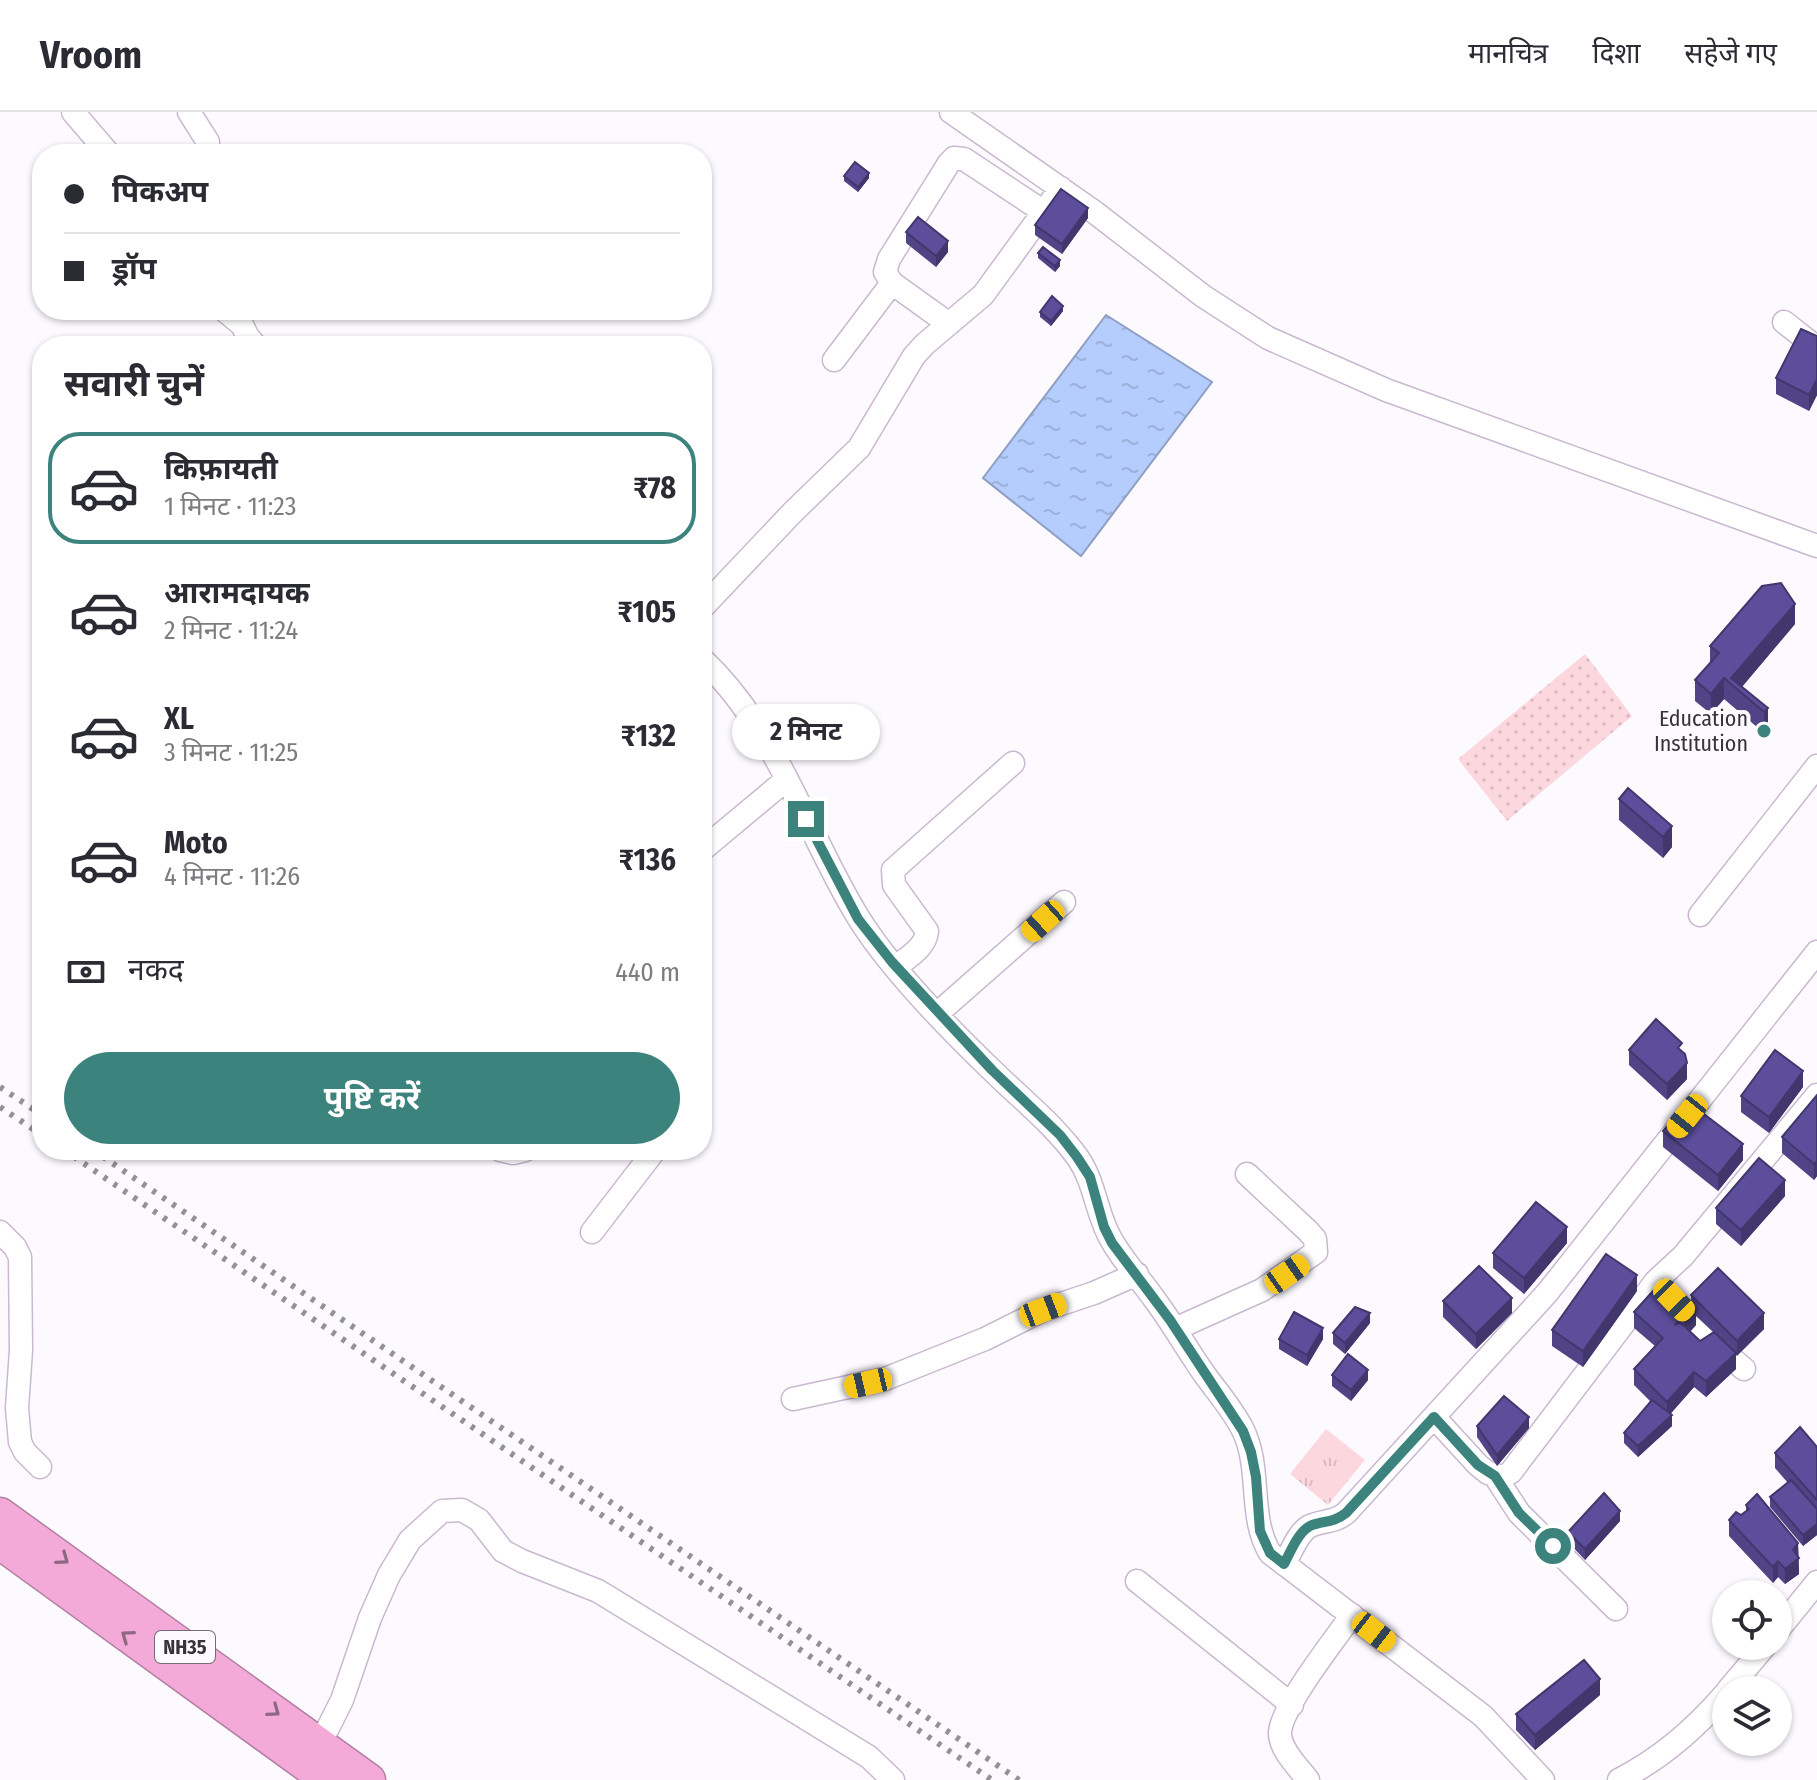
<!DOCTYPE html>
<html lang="hi">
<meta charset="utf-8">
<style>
body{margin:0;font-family:"Fira Sans Condensed","Noto Sans Devanagari",sans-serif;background:#f7f7f7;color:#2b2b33;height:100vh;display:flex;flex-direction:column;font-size:30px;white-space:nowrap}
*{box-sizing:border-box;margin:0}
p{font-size:26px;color:#7c7c81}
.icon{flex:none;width:44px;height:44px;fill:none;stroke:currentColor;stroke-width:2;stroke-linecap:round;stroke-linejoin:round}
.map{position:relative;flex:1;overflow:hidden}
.sheet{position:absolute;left:32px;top:224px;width:680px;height:824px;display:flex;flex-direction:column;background:#fff;border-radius:32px;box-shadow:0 2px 6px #0004}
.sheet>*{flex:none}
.banner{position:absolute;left:32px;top:32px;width:680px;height:176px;border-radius:32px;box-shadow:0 2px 6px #0004;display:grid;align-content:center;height:176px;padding:0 32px;background:#fff}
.fabs{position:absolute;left:1712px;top:1468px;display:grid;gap:16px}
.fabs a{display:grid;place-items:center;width:80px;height:80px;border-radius:50%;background:#fff;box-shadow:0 2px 6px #0004;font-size:40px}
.end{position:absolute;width:36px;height:36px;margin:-18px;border:10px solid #3c837d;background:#fff;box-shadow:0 0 0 4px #fff}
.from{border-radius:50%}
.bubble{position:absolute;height:56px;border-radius:28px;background:#fff;box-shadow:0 2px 6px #0004;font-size:26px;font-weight:700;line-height:56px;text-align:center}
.car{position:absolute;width:24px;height:48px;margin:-24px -12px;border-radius:10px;box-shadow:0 0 6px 2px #0007;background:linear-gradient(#f5c518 24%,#345 0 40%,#f5c518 0 76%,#345 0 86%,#f5c518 0)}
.banner b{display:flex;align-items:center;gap:28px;height:76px;font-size:30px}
.banner b+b{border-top:2px solid #e1e1e2}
.banner i{width:20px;height:20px;background:#2b2b33}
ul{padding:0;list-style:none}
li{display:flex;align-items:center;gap:24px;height:112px;margin:0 16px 12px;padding:0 16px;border:4px solid transparent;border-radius:32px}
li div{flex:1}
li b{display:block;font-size:30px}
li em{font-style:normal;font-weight:700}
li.selected{border-color:#3c837d}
li>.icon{width:72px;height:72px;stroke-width:1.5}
h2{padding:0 32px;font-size:36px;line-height:96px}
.pay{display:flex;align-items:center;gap:20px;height:88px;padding:0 32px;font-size:30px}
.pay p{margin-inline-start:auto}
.primary-button{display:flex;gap:16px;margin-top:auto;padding:16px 32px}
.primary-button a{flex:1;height:92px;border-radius:48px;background:#3c837d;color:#fff;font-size:32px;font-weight:700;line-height:92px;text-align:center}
header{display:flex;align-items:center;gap:48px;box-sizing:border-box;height:112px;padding:0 40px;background:#fff;border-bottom:2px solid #e1e1e2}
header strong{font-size:38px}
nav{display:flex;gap:44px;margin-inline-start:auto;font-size:28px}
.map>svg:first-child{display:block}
.grass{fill:url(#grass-dots)}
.park{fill:url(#park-tufts)}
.water{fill:url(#water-ripples);stroke:#8f9ec3;stroke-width:2}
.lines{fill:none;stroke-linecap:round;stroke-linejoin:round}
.minor-casing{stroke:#c9b8d0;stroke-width:25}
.highway-casing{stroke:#b280a2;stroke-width:35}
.minor{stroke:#fff;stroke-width:22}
.highway{stroke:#f3aad9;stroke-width:32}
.rail{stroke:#959097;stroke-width:6;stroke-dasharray:4 8;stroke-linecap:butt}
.wall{fill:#504386;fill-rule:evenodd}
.shaded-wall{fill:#41376d}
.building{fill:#5d4e9c;stroke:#41376d;stroke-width:2}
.oneway{stroke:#8c6882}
.route{stroke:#3c837d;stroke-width:10}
.poi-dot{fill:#3c837d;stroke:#fdfaff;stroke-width:3}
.labels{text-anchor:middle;stroke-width:8;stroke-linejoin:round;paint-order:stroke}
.shield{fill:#fdfaff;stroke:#736e76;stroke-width:2}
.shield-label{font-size:20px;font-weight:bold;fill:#38323b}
.poi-label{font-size:22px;fill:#38323b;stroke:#fdfaff;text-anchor:end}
</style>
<header>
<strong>Vroom</strong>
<nav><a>मानचित्र</a><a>दिशा</a><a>सहेजे गए</a></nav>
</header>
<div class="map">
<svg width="1817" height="1668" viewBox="0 0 1817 1668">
<defs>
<pattern id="grass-dots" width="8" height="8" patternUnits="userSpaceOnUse" patternTransform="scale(2)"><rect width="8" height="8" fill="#fcd7de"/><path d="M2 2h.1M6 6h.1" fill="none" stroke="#d9b9bf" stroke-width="1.8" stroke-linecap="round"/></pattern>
<pattern id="park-tufts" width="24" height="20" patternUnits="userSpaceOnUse" patternTransform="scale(2)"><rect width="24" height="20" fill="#fcd7de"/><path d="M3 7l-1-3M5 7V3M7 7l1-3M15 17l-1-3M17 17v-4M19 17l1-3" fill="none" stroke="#d9b9bf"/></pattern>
<pattern id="water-ripples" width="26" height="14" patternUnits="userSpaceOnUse" patternTransform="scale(2)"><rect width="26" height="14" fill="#b4cdfd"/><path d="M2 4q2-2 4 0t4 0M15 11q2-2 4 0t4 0" fill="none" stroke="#9cb0da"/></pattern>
</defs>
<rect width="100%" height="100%" fill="#fdfaff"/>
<!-- grass -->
<path class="grass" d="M1585,542L1632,604L1507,709L1458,647Z"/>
<!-- park -->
<path class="park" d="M1326,1317L1365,1348L1328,1393L1290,1362Z"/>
<!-- water -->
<path class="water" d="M1106,203L1212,270L1081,444L983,366Z"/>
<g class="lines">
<defs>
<path id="minor" d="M73,0L109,42
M189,0L208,30
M951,0L1093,99L1203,184L1268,226L1386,278L1817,434
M224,198L242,213L248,225L256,234
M1784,210L1817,236
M949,212L892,171L885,160L889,147L949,51L954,46L964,47L1044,100
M834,248L892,171
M702,496L792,401L859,336L914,244L925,232L983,183L1061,76
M702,547C777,617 806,720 858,805C890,857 953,921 998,964C1025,990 1056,1015 1078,1046C1096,1072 1096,1103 1112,1129C1124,1150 1141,1168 1155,1188C1173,1212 1188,1239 1205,1263C1218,1281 1233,1298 1243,1318C1262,1357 1248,1405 1270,1441L1483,1604L1543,1668
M702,738L787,667
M1700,803L1817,654
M896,855C908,845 926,835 927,819L894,773L893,758L1013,651
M938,901L1064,790
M500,1038L513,1041L525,1038
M0,1120L15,1135L20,1145L21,1238L17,1296L20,1330L25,1340L40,1355
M592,1120L655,1038
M1676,1190L1718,1235L1744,1257
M1175,1217L1262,1178L1316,1140L1315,1127L1308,1119L1247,1062
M793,1287L885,1267L985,1227L1043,1198L1094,1181L1137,1162
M1434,1305L1478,1353L1488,1361L1503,1365L1511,1360L1656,1169L1683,1144L1817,983
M1495,1364L1519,1401L1616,1497
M1284,1452C1291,1441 1298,1420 1310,1414C1323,1408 1334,1411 1346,1401L1547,1181L1817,840
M1137,1469L1292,1593
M1778,1518L1817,1470
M1728,1578L1765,1534
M320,1632L342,1588L370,1506L389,1463L410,1428L442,1399L462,1398L479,1408L503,1439L522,1449L598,1479L869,1645L893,1668
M1308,1668C1299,1656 1279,1637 1280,1620C1282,1594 1335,1527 1352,1503
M1619,1668C1660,1647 1696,1616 1726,1581"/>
<path id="highway" d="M0,1402L369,1668
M0,1431L327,1668"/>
</defs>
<!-- minor casing -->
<use href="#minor" class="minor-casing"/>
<!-- highway casing -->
<use href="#highway" class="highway-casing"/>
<!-- minor -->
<use href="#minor" class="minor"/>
<!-- highway -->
<use href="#highway" class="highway"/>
<!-- rail -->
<path class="rail" d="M0,975L42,1003
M0,995L42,1023
M64,1038L992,1668
M93,1038L1019,1668"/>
</g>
<!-- wall -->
<path class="wall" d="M844,64L869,66L858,80L844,69Z
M1088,106L1062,142L1035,123V113Z
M906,120L948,140L936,155L906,131Z
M1038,141L1060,154L1055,160L1038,146Z
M1063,199L1051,214L1040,205V200Z
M1817,224V283L1809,299L1776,282V266Z
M1795,512L1742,575L1768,596V617L1764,621L1724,587L1711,602L1695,589V568L1710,551V534Z
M1628,676L1672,735L1663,746L1619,708V687Z
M1629,938L1682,939L1687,967L1667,988L1629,953Z
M1803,975L1769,1021L1741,1000V984Z
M1817,983V1064L1814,1068L1782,1041V1025Z
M1663,1019L1743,1048L1718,1079L1663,1035Z
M1785,1084L1741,1134L1716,1112V1096Z
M1567,1131L1524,1182L1493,1156V1141Z
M1637,1179L1583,1255L1552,1234V1218Z
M1691,1183L1764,1217L1736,1244V1257L1706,1285L1694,1275L1670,1302L1672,1314L1638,1345L1624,1331V1321L1650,1289L1634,1273V1257L1655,1234L1634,1216V1200L1691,1193ZM1696,1204L1713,1220L1700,1229L1690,1220L1696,1213Z
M1443,1189L1512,1201L1476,1237L1443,1205Z
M1370,1211L1345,1242L1333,1232V1221Z
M1279,1227H1323L1307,1254L1279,1237Z
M1332,1263L1368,1268L1351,1289L1332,1274Z
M1477,1314L1529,1316L1497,1354L1477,1325Z
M1817,1335V1423L1803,1434L1770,1395V1385L1788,1371L1775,1356V1341Z
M1746,1393L1798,1431L1799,1462L1785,1472L1778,1465L1773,1471L1729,1424V1408L1741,1403L1746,1399Z
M1620,1409L1585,1448L1568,1430V1420Z
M1600,1583L1535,1638L1516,1618V1602Z"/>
<!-- shaded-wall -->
<path class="shaded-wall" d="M869,61V66L858,80V75Z
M1088,96V106L1062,142V132Z
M948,129V140L936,155V144Z
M1060,148V154L1055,160V154Z
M1063,194V199L1051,214V209Z
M1817,267V283L1809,299V283Z
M1795,492V512L1739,578L1731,566Z
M1724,566V587L1711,602V582Z
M1768,596V617L1764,621V600Z
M1672,714V735L1663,746V725Z
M1687,951V967L1667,988V972Z
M1803,959V975L1769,1021V1005Z
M1743,1032V1048L1718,1079V1063Z
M1817,1049V1064L1814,1068V1052Z
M1785,1068V1084L1741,1134V1118Z
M1567,1115V1131L1524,1182V1166Z
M1637,1163V1179L1583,1255V1239Z
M1512,1186V1201L1476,1237V1222Z
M1696,1197V1213L1685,1225V1209Z
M1370,1201V1211L1345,1242V1231Z
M1764,1201V1217L1737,1244V1229Z
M1323,1216V1227L1307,1254V1243Z
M1736,1241V1257L1706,1285V1269Z
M1368,1258V1268L1351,1289V1278Z
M1694,1260V1275L1667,1306V1290Z
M1672,1303V1314L1638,1345V1334Z
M1529,1305V1316L1497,1354V1343Z
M1620,1399V1409L1585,1448V1437Z
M1817,1412V1423L1803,1434V1423Z
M1798,1431L1799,1462L1785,1472V1457L1793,1438Z
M1778,1449V1465L1773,1471V1455Z
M1600,1567V1583L1535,1638V1623Z"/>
<!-- building -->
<path class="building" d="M855,50L869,61L858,75L844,64Z
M1061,77L1088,96L1062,132L1035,113Z
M918,105L948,129L936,144L906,120Z
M1043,135L1060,148L1055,154L1038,141Z
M1052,184L1063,194L1051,209L1040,200Z
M1801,217L1817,224V267L1809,283L1776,266Z
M1781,471L1795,492L1731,566L1768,596L1764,600L1724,566L1711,582L1695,568L1719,541L1710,534L1762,474Z
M1628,676L1672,714L1663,725L1619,687Z
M1656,907L1682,931L1678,936L1685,942L1687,951L1667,972L1629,938Z
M1775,938L1803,959L1769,1005L1741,984Z
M1817,983V1049L1814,1052L1782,1025Z
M1687,989L1743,1032L1718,1063L1663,1019Z
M1759,1046L1785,1068L1741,1118L1716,1096Z
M1536,1090L1567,1115L1524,1166L1493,1141Z
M1606,1142L1637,1163L1583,1239L1552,1218Z
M1479,1154L1512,1186L1476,1222L1443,1189Z
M1718,1156L1764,1201L1737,1229L1691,1183Z
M1663,1168L1696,1197L1685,1209L1681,1206L1675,1213L1680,1210L1700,1229L1714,1220L1736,1241L1706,1269L1694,1260L1667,1290L1634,1257L1663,1226L1634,1200Z
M1355,1195L1370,1201L1345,1231L1333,1221Z
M1294,1200L1323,1216L1307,1243L1279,1227Z
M1348,1242L1368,1258L1351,1278L1332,1263Z
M1504,1284L1529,1305L1497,1343L1477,1314Z
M1652,1288L1672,1303L1638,1334L1624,1321Z
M1800,1315L1817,1335V1388L1775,1341Z
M1791,1368L1817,1397V1412L1803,1423L1770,1385Z
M1604,1381L1620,1399L1585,1437L1568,1420Z
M1757,1382L1798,1431L1793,1438L1799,1446L1785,1457L1778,1449L1773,1455L1729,1408L1736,1400L1741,1403L1749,1397L1746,1393Z
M1584,1548L1600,1567L1535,1623L1516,1602Z"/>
<!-- one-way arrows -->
<defs><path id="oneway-chevron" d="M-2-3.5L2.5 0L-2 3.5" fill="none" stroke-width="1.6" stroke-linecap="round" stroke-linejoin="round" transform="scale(2)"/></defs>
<g class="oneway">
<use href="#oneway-chevron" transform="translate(63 1447) rotate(36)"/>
<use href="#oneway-chevron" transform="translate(127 1524) rotate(-144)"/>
<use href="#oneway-chevron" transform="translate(274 1599) rotate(36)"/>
</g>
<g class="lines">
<!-- route -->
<path class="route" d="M806,707L858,807L892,850L992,958L1060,1023L1077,1045L1090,1065L1104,1115L1112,1131L1170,1208L1243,1319L1251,1340L1256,1365L1260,1419L1270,1441L1284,1452C1290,1441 1298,1420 1310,1414C1323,1408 1332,1412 1346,1401L1434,1305L1478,1353L1495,1364L1519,1401L1553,1434"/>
</g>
<!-- markers -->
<circle class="poi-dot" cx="1764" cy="619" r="8"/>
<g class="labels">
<!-- shield labels -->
<rect class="shield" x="155" y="1519" width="60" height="32" rx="6"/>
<g class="shield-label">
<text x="185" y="1542">NH35</text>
</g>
<!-- poi labels -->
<g class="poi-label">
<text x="1748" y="614">Education<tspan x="1748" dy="25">Institution</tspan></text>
</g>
</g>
</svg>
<div class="fabs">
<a><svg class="icon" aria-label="locate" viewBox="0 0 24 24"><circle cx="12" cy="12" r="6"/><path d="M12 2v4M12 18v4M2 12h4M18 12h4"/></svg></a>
<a><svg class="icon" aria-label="layers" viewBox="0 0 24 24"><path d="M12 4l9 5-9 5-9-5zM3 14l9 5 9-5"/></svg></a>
</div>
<i class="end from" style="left:1553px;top:1434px"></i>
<i class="end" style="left:806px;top:707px"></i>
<div class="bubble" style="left:732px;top:592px;width:148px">2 मिनट</div>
<i class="car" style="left:1043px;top:809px;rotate:228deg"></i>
<i class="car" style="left:1687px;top:1004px;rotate:219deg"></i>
<i class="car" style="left:1287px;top:1162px;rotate:55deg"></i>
<i class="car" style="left:1674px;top:1188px;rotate:136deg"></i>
<i class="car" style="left:1043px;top:1198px;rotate:69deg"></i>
<i class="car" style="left:868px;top:1271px;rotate:257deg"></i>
<i class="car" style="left:1374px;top:1520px;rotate:128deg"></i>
<div class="banner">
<b><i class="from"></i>पिकअप</b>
<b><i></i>ड्रॉप</b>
</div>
<section class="sheet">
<h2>सवारी चुनें</h2>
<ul>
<li class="selected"><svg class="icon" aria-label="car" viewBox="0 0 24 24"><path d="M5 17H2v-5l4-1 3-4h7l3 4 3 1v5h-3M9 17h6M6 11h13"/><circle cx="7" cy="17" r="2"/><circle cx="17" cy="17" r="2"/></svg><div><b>किफ़ायती</b><p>1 मिनट · 11:23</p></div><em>₹78</em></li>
<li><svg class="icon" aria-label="car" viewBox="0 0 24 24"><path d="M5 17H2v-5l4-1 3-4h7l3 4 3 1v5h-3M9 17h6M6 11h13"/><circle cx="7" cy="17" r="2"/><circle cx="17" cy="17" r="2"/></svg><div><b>आरामदायक</b><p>2 मिनट · 11:24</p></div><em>₹105</em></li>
<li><svg class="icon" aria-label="car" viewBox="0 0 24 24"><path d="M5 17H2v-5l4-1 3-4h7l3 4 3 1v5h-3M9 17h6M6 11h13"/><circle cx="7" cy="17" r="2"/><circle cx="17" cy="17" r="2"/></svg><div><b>XL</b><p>3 मिनट · 11:25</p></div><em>₹132</em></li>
<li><svg class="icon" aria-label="car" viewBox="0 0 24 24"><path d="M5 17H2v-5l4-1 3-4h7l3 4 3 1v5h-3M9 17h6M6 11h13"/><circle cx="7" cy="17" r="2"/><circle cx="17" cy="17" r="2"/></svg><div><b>Moto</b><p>4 मिनट · 11:26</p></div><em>₹136</em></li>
</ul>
<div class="pay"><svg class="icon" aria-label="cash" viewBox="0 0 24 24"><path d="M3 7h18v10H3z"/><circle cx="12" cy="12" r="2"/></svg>नकद<p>440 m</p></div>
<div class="primary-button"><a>पुष्टि करें</a></div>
</section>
</div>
